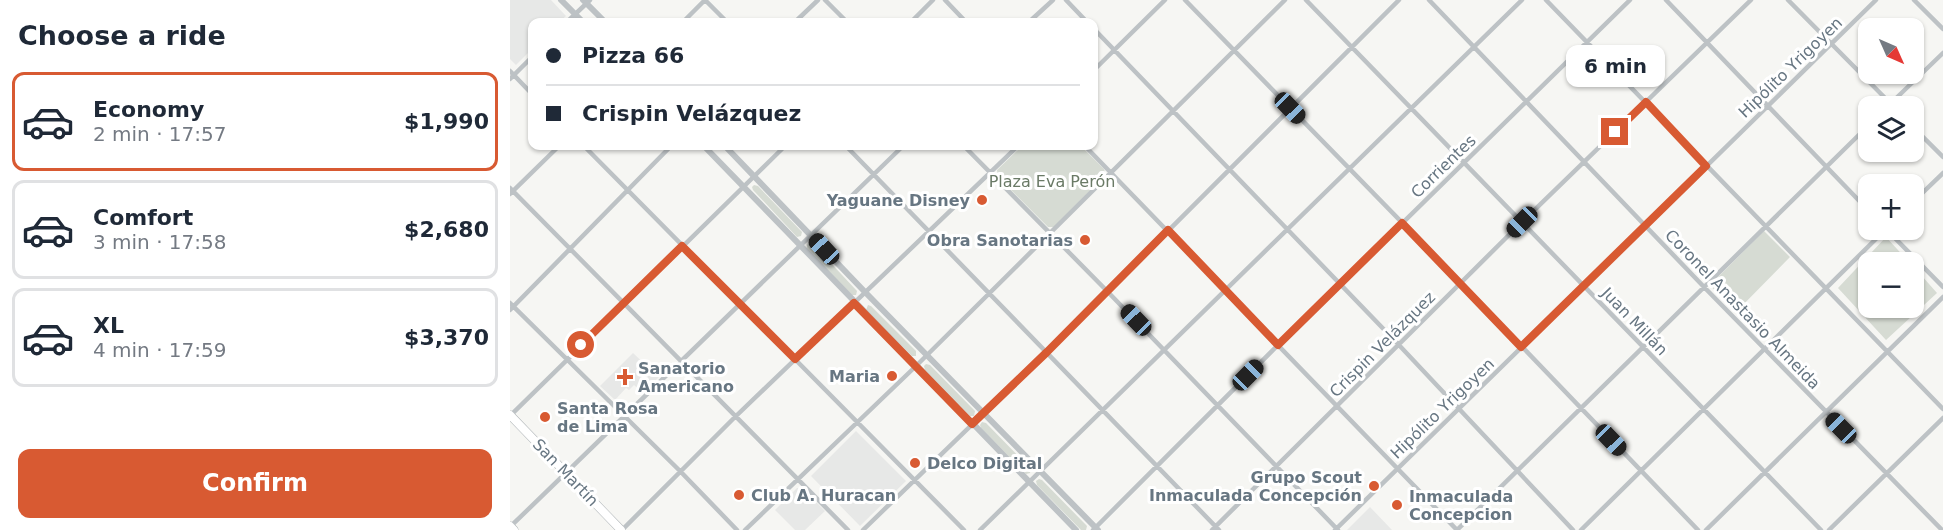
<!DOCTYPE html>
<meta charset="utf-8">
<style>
body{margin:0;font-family:"DejaVu Sans",sans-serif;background:#f6f6f7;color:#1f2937;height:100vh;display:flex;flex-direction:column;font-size:22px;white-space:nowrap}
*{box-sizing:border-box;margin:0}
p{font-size:20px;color:#747a83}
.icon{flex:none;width:33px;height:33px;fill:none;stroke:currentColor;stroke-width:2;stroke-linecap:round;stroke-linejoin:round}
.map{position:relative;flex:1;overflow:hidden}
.sheet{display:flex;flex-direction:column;background:#fff;width:510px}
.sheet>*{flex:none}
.hud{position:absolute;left:18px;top:18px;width:570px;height:132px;border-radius:12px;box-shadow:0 2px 4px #0004;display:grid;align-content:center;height:132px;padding:0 18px;background:#fff}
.needle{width:39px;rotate:135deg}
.fabs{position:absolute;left:1348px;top:18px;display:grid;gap:12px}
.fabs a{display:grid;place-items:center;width:66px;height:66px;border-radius:12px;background:#fff;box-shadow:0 2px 4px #0004;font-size:30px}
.end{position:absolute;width:27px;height:27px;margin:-14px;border:8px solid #d85a32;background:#fff;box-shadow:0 0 0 3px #fff}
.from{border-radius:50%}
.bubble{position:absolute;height:42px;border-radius:12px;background:#fff;box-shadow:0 2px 4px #0004;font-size:20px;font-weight:700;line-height:42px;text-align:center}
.car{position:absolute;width:18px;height:36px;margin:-18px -9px;border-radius:8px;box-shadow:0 0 4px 2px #0007;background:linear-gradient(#222 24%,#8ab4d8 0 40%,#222 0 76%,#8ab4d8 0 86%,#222 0)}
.hud b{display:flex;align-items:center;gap:21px;height:57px;font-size:22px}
.hud b+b{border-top:2px solid #e0e1e3}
.hud i{width:15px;height:15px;background:#1f2937}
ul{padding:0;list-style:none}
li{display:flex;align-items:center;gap:18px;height:99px;margin:0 12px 9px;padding:0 6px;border:3px solid #e0e1e3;border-radius:12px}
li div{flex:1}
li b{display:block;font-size:22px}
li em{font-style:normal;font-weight:700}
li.selected{border-color:#d85a32}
li>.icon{width:54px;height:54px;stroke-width:1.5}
h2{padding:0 18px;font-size:27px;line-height:72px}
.primary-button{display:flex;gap:12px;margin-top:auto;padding:12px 18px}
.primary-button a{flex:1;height:69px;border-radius:12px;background:#d85a32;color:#fff;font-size:24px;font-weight:700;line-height:69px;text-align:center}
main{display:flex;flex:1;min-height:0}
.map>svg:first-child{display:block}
.built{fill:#e7e8e7}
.green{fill:#d6dbd3}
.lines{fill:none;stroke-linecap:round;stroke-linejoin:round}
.primary-casing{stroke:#b1b6b9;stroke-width:9}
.minor{stroke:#bdc2c5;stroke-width:4.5}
.tertiary{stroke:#bdc2c5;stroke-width:6}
.primary{stroke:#fff;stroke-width:8}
.route{stroke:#d85a32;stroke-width:8}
.poi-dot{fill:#d85a32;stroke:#fff;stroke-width:2}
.labels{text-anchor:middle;stroke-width:6;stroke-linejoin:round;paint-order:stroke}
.street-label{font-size:16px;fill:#677682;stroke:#fff}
.park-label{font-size:16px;fill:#6a7a66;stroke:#fff}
.poi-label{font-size:16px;font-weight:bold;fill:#677682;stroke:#fff;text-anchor:start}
</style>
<main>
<section class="sheet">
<h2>Choose a ride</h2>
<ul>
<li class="selected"><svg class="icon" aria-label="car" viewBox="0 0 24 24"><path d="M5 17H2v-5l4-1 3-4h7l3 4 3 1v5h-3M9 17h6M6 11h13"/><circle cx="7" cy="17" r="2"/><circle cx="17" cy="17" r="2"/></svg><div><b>Economy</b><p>2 min · 17:57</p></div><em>$1,990</em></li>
<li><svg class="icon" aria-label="car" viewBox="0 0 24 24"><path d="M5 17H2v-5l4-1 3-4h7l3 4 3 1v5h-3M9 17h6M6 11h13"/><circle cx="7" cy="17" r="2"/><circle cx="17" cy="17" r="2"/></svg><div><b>Comfort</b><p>3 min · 17:58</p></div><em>$2,680</em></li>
<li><svg class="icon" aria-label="car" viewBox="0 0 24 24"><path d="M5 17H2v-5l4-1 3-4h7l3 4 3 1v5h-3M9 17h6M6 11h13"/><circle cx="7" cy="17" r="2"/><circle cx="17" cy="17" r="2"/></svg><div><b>XL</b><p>4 min · 17:59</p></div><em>$3,370</em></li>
</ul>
<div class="primary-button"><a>Confirm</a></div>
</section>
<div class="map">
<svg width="1433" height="530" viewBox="0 0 1433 530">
<rect width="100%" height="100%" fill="#f6f6f3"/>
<!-- built -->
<path class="built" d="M0,0H41L56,16L49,22H22V49L6,65L0,59Z
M123,353L140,369L143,366L152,374L133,393L124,385L119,390L116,388L105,400L90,386Z
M346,431L396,481L350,526L301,476Z
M287,488H292L315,511L295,530H285L265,510Z
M860,507L882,530H837Z"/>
<!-- green -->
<path class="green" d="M512,146H571L594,169L596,175L545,227H538L488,177L487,170Z
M244,185L248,186L292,232L291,236L287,237L243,190L242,187Z
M1254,231L1280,257L1225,313L1200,285Z
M1376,237L1399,262H1359V308H1404V267L1427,293L1376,340L1328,288Z
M299,243L303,244L347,291L346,295H342L297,249V245Z
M358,305L361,306L406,351V356H402L356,310Z
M416,364L420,365L465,411L464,416H460L415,370L414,366Z
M472,422L476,423L521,469L520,473L516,474L471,428L470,425Z
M529,479L532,480L577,526L576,530H571L527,485L526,481Z"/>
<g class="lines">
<defs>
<path id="primary" d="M0,415L111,530
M0,526L4,530"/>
</defs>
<!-- primary casing -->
<use href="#primary" class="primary-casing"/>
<!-- minor -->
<path class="minor" d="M195,0L217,22
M315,0L337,22
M435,0L456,22
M556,0L577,22
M675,0L951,283L1188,530
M796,0L1311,530
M919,0L1194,287L1432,530
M1036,0L1433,409
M1156,0L1359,211
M1278,0L1383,106
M1404,0L1433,29
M57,22L80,0
M173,22L195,0
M285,22L308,0
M401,22L423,0
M519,22L543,0
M584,29L888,344L1063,530
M584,70L655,0
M0,71L22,94
M0,79L22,57
M1378,106L1433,53
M1404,128L1433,157
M74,146L454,530
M336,146L709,530
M454,146L597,291L828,530
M575,146L947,530
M0,188L338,530
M0,194L49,146
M1404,201L1433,173
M1377,230L1433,287
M0,303L170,471L227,530
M0,310L161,146
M0,416L275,146
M0,527L393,146
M112,530L225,417L508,146
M235,530L406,366L775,0
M353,530L537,352L889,0
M470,530L1012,0
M583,530L768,345L1120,0
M702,530L1012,222L1241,0
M825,530L1366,0
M947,530L1359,125
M1071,530L1375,230
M1196,530L1433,297
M1319,530L1433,418"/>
<!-- tertiary -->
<path class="tertiary" d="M51,0L73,22
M73,0L95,22
M194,146L566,530
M215,146L355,292L588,530"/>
<!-- primary -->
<use href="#primary" class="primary"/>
</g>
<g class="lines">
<!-- route -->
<path class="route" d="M71,345L172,246L285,359L344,303L462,424L537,352L658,230L768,345L892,223L1011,347L1196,166L1136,102L1105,132"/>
</g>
<!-- markers -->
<g class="poi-dot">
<circle cx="472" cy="200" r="6"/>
<circle cx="575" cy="240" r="6"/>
<circle cx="382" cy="376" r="6"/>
<path d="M112 368h6v6h6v6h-6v6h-6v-6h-6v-6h6z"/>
<circle cx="35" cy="417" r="6"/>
<circle cx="405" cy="463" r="6"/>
<circle cx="864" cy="486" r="6"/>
<circle cx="229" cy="495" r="6"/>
<circle cx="887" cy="505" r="6"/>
</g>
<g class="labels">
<!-- street labels -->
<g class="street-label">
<text transform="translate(1280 67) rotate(-44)" y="6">Hipólito Yrigoyen</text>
<text transform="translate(933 166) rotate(-44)" y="6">Corrientes</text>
<text transform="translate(1233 309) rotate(46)" y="6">Coronel Anastasio Almeida</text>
<text transform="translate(1125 321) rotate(46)" y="6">Juan Millán</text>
<text transform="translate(872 344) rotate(-45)" y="6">Crispin Velázquez</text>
<text transform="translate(932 408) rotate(-44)" y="6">Hipólito Yrigoyen</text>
<text transform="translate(56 472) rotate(46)" y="6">San Martín</text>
</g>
<!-- park labels -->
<g class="park-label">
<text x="542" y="187">Plaza Eva Perón</text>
</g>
<!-- poi labels -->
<g class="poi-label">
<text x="460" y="206" text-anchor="end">Yaguane Disney</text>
<text x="563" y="246" text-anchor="end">Obra Sanotarias</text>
<text x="128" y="374">Sanatorio<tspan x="128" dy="18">Americano</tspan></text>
<text x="370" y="382" text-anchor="end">Maria</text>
<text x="47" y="414">Santa Rosa<tspan x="47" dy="18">de Lima</tspan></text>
<text x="417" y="469">Delco Digital</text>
<text x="852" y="483" text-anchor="end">Grupo Scout<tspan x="852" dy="18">Inmaculada Concepción</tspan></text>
<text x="241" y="501">Club A. Huracan</text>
<text x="899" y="502">Inmaculada<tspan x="899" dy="18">Concepcion</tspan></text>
</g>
</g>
</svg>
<div class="fabs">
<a><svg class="needle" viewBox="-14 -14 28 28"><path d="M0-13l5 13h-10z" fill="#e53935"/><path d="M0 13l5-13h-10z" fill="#747a83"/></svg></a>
<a><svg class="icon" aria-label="layers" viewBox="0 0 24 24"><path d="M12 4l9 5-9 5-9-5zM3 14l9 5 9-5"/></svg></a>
<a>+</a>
<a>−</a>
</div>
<i class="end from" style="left:71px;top:345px"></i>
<i class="end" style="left:1105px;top:132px"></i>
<div class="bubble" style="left:1056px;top:45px;width:99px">6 min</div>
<i class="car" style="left:780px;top:108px;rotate:136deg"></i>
<i class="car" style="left:1012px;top:222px;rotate:225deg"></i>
<i class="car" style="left:314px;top:249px;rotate:317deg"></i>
<i class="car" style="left:626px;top:320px;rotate:316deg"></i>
<i class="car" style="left:738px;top:375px;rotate:45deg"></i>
<i class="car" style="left:1331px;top:428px;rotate:315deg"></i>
<i class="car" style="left:1101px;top:440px;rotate:136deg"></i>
<div class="hud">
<b><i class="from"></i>Pizza 66</b>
<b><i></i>Crispin Velázquez</b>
</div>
</div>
</main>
